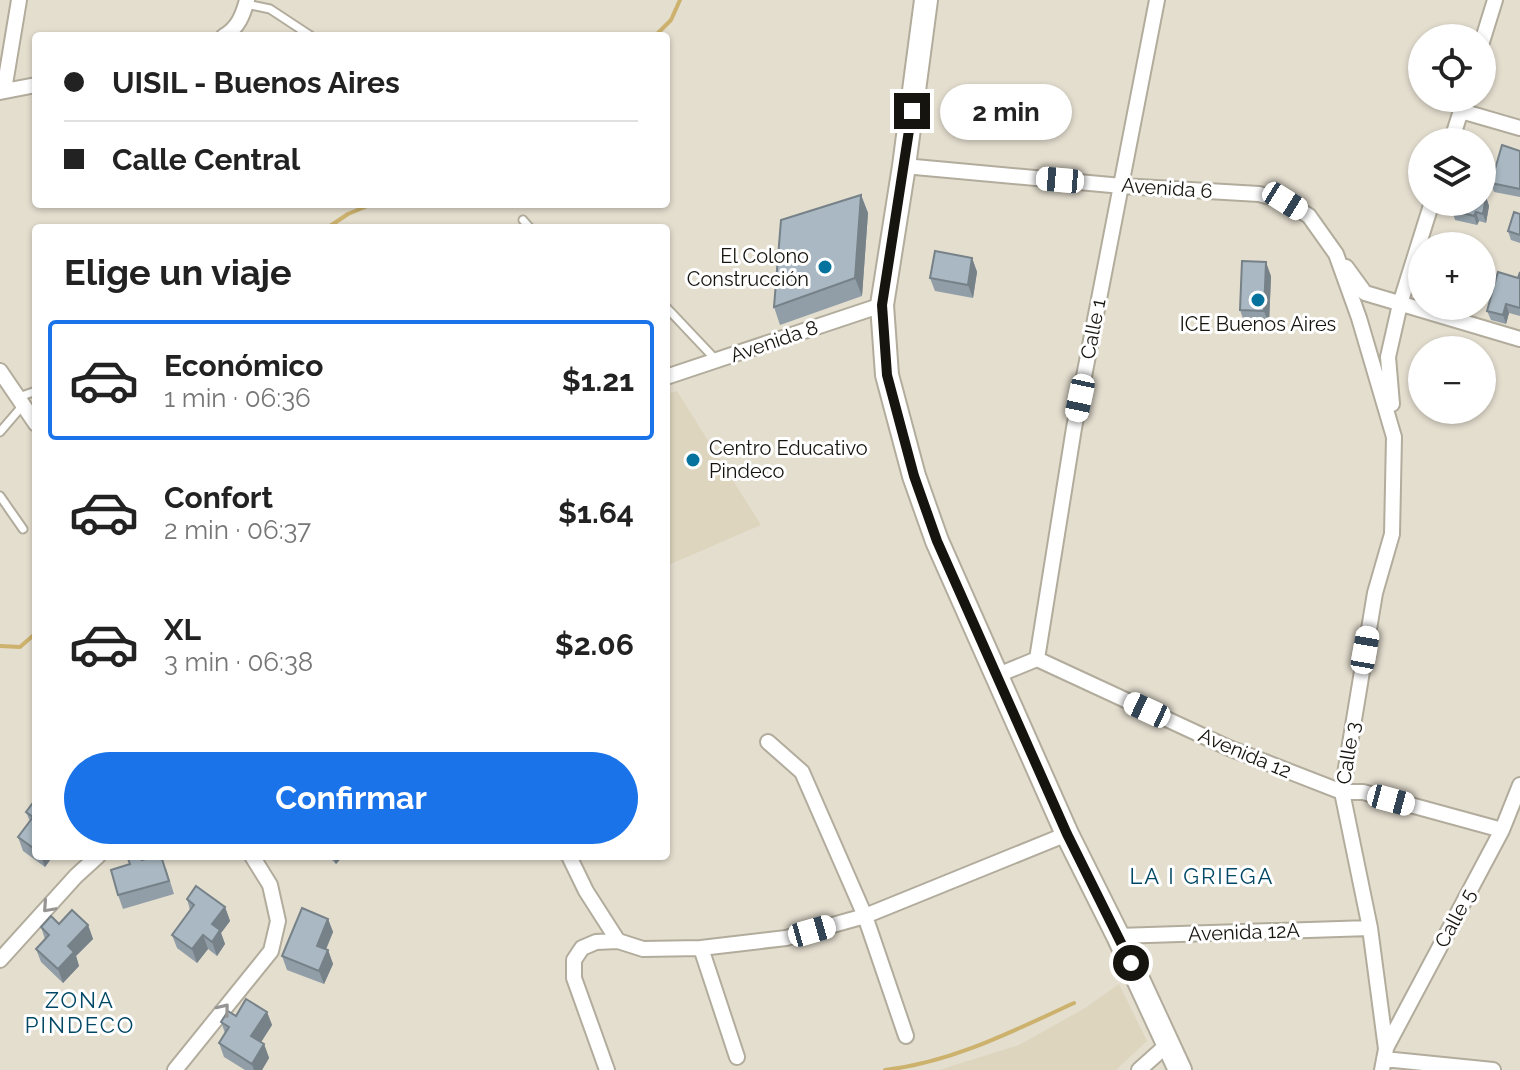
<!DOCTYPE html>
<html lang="es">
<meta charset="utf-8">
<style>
body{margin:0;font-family:Raleway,sans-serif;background:#f2f2f2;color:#222;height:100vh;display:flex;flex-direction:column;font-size:30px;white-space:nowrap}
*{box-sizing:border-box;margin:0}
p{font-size:26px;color:#767676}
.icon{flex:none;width:44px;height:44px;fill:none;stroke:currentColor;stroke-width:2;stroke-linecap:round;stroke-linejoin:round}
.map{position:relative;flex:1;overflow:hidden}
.drawer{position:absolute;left:32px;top:224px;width:638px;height:636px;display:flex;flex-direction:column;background:#fff;border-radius:8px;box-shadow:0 2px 6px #0004}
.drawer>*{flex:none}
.hud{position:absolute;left:32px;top:32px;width:638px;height:176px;border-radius:8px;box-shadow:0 2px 6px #0004;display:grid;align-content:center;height:176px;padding:0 32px;background:#fff}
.tools{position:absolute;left:1408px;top:24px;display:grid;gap:16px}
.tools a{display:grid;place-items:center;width:88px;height:88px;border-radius:50%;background:#fff;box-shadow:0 2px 6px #0004;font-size:40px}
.end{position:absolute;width:36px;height:36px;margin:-18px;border:10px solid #16140e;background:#fff;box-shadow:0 0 0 4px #fff}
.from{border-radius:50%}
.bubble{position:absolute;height:56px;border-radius:28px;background:#fff;box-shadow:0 2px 6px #0004;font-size:26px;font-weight:700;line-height:56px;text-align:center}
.car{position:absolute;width:24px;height:48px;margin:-24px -12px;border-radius:10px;box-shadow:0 0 6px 2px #0007;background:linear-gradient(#fff 24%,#345 0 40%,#fff 0 76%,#345 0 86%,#fff 0)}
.hud b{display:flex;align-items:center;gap:28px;height:76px;font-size:30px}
.hud b+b{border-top:2px solid #e0e0e0}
.hud i{width:20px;height:20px;background:#222}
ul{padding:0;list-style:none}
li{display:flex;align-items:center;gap:24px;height:120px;margin:0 16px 12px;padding:0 16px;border:4px solid transparent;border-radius:8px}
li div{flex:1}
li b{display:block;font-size:30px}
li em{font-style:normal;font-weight:700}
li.active{border-color:#1a73e8}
li>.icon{width:72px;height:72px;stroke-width:1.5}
h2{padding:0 32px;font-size:36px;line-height:96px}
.primary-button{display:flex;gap:16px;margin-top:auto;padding:16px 32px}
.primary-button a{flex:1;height:92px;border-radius:48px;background:#1a73e8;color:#fff;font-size:32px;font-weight:700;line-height:92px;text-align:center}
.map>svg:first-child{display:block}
.built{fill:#ded5be}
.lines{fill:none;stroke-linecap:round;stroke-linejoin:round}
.stream{stroke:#ccb26d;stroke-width:4}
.lane-casing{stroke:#b2ac9d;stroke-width:11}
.street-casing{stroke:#b2ac9d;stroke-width:18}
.secondary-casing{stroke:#b2ac9d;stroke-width:26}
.lane{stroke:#fff;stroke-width:7}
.street{stroke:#fff;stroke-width:14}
.secondary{stroke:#fff;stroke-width:22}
.wall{fill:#919ea7}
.shaded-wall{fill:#768188}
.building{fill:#a9b8c2;stroke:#768188;stroke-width:2}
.oneway{stroke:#969593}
.route{stroke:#16140e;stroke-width:10}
.poi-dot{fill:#06739e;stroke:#fff;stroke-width:3}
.labels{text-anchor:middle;stroke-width:6;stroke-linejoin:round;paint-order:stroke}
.street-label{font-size:20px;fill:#16140e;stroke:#fff}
.poi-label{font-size:20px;fill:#16140e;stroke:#fff;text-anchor:end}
.neighbourhood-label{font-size:22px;letter-spacing:2px;fill:#004765;stroke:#fff}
</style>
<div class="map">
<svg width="1520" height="1070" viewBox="0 0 1520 1070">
<rect width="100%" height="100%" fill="#e4decf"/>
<!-- built -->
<path class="built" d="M677,391L761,525L666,566V394Z
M1119,984L1147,1041L1116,1070H939L1019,1045L1085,1008Z"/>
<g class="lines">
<!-- stream -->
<path class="stream" d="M655,36L671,20L680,0
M327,228L348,214L372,204
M0,646L20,647L36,633
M885,1070C953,1062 1013,1031 1074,1003"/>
<defs>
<path id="lane" d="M246,4L270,9L311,36
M523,220L530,228
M666,307L717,361
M19,397L36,391
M0,432L24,404
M0,496L23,529"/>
<path id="street" d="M224,36C238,28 243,15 247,0
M1482,42L1495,0
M4,90L19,0
M0,92L36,85
M1461,111L1520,128
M1451,142L1465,98
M904,166L1122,186L1259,194L1285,201L1309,216L1336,254L1359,318L1394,437L1392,534L1375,593L1342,792L1370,928L1386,1049L1382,1070
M1346,267L1365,293L1520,339
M0,371L36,424
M666,377L882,305
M1392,404L1388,357L1400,304L1432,202
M1037,659L1074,428L1157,0
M998,675L1037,659L1229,748L1342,792H1363L1502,830
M768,742L802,772L865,916L906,1036
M569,856L586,891L618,941
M1118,936L1370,928
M701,948L737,1057
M0,960L76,876L98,856
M1386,1048L1502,830L1520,785
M1384,1059L1493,1070
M175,1070L271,951L278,921L270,885L252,856
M607,1070L574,978V960L582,948L596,942L618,941L643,949L701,948L786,938L865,916L1067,834
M1139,1070L1168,1044"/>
<path id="secondary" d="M926,0L904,166L882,305L887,375L914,476L937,541L1067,834L1118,936L1180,1070"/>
</defs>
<!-- lane casing -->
<use href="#lane" class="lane-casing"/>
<!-- street casing -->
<use href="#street" class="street-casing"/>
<!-- secondary casing -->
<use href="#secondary" class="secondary-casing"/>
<!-- lane -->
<use href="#lane" class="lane"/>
<!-- street -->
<use href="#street" class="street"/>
<!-- secondary -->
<use href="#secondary" class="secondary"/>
</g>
<!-- wall -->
<path class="wall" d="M1520,151V197L1494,192L1491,183Z
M861,195L868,213L862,296L780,325L774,307Z
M1486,197L1489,206L1486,223L1479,221L1477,225L1455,220L1452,210Z
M1520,214V243L1511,240L1508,231Z
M972,258L977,272L973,298L935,291L930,278Z
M1520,272V316L1509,313L1506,324L1491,320L1487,311L1518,278Z
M1271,276L1269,324H1245L1240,310Z
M36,801V856H53L45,867L23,851L18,837L30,821L26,812Z
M141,856L143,860L166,868L174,894L123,909L118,895L130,864Z
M328,856H343L336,864Z
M187,899L225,907L230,921L221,933L225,944L217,956L208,949L197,963L177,948L172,935L190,910Z
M328,919L333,932L326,950H328L333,964L324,984L287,970L282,956Z
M59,924L88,925L93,939L76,956L79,966L63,983L41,962L36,949L45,939L41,927Z
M267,1012L272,1025L261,1042L264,1044L269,1058L262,1070H245L224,1057L219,1043L225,1033L221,1022L236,1016Z"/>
<!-- shaded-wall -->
<path class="shaded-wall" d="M861,195L868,213L862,296L855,278Z
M1486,197L1489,206L1486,223L1483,214Z
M1476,212L1479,221L1477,225L1474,216Z
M972,258L977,272L973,298L968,285Z
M1266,262L1271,276L1269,324L1264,311Z
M1506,304L1509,313L1506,324L1503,315Z
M41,856H53L45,867Z
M333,856H343L336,864Z
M225,907L230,921L221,933L225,944L217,956L212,942V924Z
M328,919L333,932L321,960L317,946Z
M88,925L93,939L76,956L79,966L63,983L58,969L68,946Z
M203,935L208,949L197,963L192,949Z
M328,950L333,964L324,984L319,971Z
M267,1012L272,1025L256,1050L251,1036Z
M264,1044L269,1058L262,1070H254L252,1064Z"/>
<!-- building -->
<path class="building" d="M1502,145L1520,151V189L1491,183Z
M861,195L855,278L774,307L781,220Z
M1482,196L1486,197L1483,214L1476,212L1474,216L1452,210L1455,202H1482Z
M1514,212L1520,214V235L1508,231Z
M935,251L972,258L968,285L930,278Z
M1242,261L1266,262L1264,311L1240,310Z
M1498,272L1518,278L1520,272V308L1506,304L1503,315L1487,311Z
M35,800L36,801V850L18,837L33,817L26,812Z
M127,856H140L142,860L156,856H161L169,881L118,895L111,870L130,864Z
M196,886L225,907L212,924L220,930L212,942L203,935L192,949L172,935L194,905L187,899Z
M302,908L328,919L317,946L328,950L319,971L282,956Z
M72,910L88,925L68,946L74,952L58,969L36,949L49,935L41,927L51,916L59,924Z
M246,999L267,1012L251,1036L264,1044L252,1064L219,1043L229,1027L221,1022L228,1011L236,1016Z"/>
<!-- one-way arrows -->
<defs><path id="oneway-chevron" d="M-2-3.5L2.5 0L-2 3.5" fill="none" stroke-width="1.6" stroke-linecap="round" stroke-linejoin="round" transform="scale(2)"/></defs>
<g class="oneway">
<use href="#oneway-chevron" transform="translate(48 907) rotate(132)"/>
<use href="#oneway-chevron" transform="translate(224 1009) rotate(-51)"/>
</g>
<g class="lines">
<!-- route -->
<path class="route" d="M912,111L882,305L887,375L914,476L937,541L1067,834L1131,963"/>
</g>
<!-- markers -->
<g class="poi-dot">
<circle cx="825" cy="267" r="8"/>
<circle cx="1258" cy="300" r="8"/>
<circle cx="693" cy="460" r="8"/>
</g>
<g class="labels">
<!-- street labels -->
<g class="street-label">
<text transform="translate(1167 188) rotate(4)" y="7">Avenida 6</text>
<text transform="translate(1093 329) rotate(-79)" y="7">Calle 1</text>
<text transform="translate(774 341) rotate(-19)" y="7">Avenida 8</text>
<text transform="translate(1245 753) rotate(23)" y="7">Avenida 12</text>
<text transform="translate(1348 753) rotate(-81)" y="7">Calle 3</text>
<text transform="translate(1455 918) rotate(-62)" y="7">Calle 5</text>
<text transform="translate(1244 932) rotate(-2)" y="7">Avenida 12A</text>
</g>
<!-- poi labels -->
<g class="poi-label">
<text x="809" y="263">El Colono<tspan x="809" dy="23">Construcción</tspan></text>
<text x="1258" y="331" text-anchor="middle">ICE Buenos Aires</text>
<text x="709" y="455" text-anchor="start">Centro Educativo<tspan x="709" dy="23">Pindeco</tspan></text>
</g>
<!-- neighbourhood labels -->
<g class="neighbourhood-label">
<text x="1202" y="884">LA I GRIEGA</text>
<text x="80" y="1008">ZONA<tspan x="80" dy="25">PINDECO</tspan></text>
</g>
</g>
</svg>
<div class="tools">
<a><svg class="icon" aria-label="locate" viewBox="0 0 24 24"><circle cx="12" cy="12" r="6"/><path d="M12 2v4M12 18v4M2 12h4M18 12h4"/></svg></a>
<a><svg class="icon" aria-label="layers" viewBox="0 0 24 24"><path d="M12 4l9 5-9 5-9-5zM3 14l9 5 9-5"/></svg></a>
<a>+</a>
<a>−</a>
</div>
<i class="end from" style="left:1131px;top:963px"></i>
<i class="end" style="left:912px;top:111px"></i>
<div class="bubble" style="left:940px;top:84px;width:132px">2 min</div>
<i class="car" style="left:1060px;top:180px;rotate:275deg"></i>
<i class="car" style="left:1285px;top:201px;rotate:122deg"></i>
<i class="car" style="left:1080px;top:398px;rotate:192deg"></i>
<i class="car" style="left:1365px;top:650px;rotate:10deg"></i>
<i class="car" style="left:1147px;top:710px;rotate:295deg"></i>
<i class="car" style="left:1391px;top:800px;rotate:105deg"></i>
<i class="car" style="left:812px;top:931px;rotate:74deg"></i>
<div class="hud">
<b><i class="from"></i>UISIL - Buenos Aires</b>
<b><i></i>Calle Central</b>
</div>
<section class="drawer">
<h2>Elige un viaje</h2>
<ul>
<li class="active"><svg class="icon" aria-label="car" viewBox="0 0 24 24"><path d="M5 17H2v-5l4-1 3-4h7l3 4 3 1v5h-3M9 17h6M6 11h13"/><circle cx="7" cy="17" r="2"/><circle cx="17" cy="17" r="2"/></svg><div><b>Económico</b><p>1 min · 06:36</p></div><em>$1.21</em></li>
<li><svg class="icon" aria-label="car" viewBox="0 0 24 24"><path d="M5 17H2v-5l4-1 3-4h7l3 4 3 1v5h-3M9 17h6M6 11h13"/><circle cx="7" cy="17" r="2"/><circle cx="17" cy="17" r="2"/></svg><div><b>Confort</b><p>2 min · 06:37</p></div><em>$1.64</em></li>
<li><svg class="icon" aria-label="car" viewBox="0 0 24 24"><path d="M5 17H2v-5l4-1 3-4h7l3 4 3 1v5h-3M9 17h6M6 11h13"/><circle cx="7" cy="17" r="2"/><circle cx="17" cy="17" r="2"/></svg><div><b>XL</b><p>3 min · 06:38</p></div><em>$2.06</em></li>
</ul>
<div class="primary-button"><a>Confirmar</a></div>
</section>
</div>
